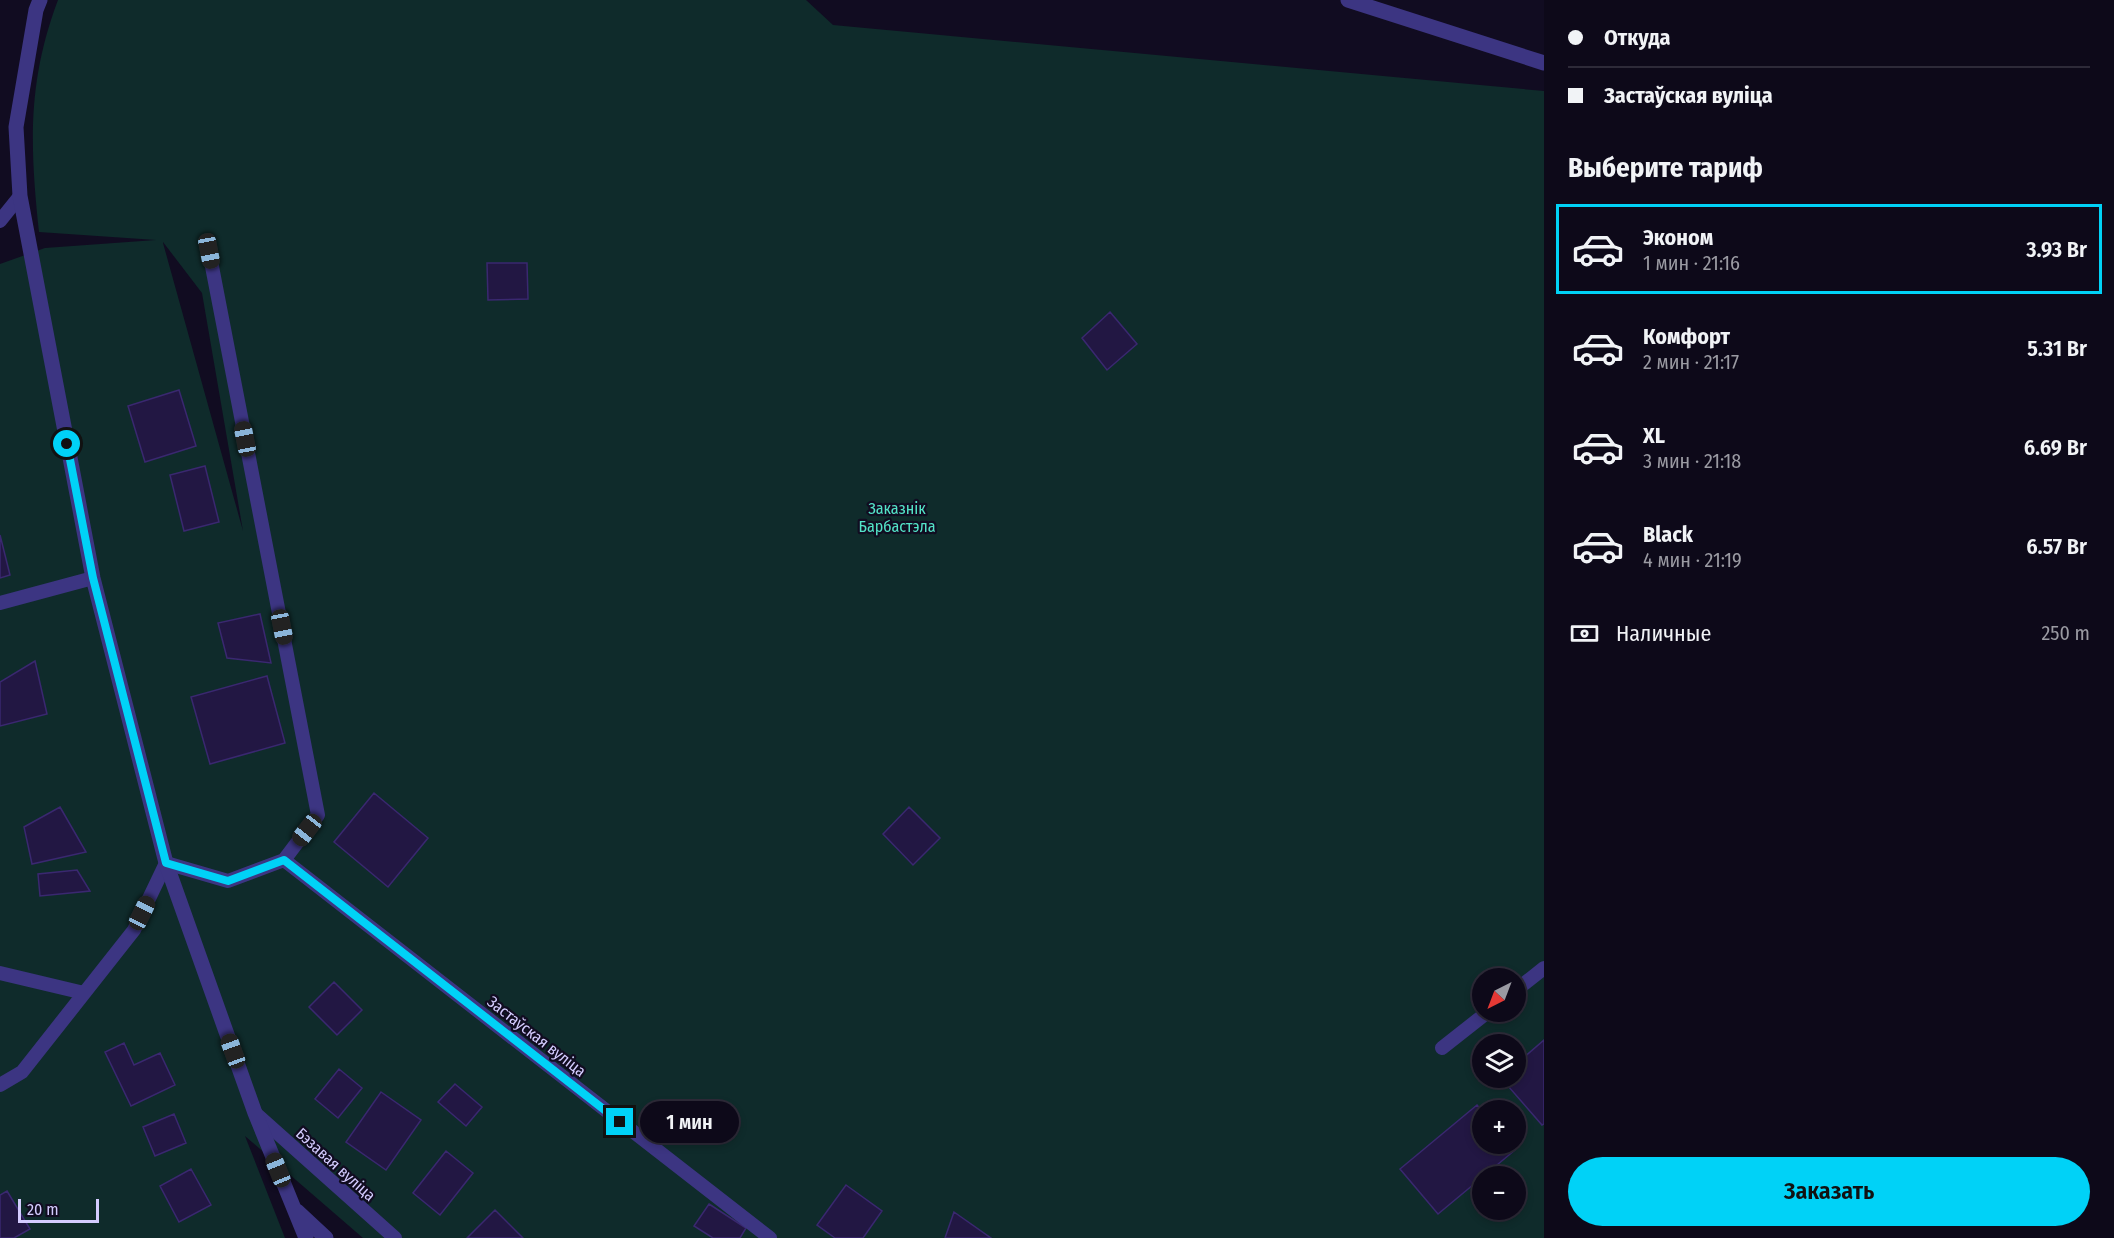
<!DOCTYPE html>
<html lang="ru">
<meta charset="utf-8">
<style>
body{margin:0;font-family:"Fira Sans Condensed",sans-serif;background:#1b1726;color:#f1f3f6;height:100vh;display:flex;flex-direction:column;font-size:22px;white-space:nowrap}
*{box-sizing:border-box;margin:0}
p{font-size:20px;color:#9a9aa2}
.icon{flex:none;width:33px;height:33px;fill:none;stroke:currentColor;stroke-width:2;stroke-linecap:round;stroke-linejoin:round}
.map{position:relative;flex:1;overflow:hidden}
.sheet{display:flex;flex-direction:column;background:#0d0919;width:570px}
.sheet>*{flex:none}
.top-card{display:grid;align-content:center;height:132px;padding:0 24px;background:#0d0919}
.needle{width:39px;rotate:222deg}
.controls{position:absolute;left:1472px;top:968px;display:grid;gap:12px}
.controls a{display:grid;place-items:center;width:54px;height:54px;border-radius:50%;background:#0d0919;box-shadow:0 3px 9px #0003,0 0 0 2px #2d2a38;font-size:30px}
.scale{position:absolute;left:18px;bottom:15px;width:81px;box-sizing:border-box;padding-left:6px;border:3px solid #d4ccff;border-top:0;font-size:16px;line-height:21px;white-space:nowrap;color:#d4ccff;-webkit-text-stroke:4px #110c21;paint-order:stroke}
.end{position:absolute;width:27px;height:27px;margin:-14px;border:8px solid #00d2f7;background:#111;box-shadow:0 0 0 3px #111}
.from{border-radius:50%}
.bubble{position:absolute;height:42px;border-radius:21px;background:#0d0919;box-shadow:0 3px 9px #0003,0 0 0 2px #2d2a38;font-size:20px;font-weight:600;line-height:42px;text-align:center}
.car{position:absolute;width:18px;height:36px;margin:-18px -9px;border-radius:8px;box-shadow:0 0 4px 2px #0007;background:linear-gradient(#222 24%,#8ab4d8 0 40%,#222 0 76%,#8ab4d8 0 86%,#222 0)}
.top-card b{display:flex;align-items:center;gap:21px;height:57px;font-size:22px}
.top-card b+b{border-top:2px solid #2d2a38}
.top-card i{width:15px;height:15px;background:#f1f3f6}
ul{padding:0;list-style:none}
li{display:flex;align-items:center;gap:18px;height:90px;margin:0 12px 9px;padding:0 12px;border:3px solid transparent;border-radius:0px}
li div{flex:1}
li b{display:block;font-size:22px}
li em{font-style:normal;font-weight:600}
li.active{border-color:#00d2f7}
li>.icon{width:54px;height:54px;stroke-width:1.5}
h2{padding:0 24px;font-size:27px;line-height:72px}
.pay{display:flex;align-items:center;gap:15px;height:66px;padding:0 24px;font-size:22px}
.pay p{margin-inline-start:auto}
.action{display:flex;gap:12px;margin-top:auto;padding:12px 24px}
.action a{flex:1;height:69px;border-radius:36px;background:#00d2f7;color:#111;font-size:24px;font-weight:600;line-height:69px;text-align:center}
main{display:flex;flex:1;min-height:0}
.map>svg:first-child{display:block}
.green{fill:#0f2b2b;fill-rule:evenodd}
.building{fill:#221743;stroke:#3a2870;stroke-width:1.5}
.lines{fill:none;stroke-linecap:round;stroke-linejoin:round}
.service{stroke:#3c3582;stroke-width:14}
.minor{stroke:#3c3582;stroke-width:15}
.route{stroke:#00d2f7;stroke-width:8}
.labels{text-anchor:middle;stroke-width:4.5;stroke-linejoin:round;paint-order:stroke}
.park-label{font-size:16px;fill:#53e3c7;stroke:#110c21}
.street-label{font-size:16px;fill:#d4ccff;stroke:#110c21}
</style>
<main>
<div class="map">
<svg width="1544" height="1238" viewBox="0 0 1544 1238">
<rect width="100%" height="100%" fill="#110c21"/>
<!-- green -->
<path class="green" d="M58,0H806L833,25L1544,91V1238H363L245,1136L285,1238H0V264L45,248L156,240L39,232C30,147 27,82 58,0ZM163,242L202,293L243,531L163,243ZM1482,978H1515V1011H1482ZM1482,1044H1515V1077H1482ZM1482,1110H1515V1143H1482ZM1482,1176H1515V1209H1482Z"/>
<!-- building -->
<path class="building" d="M487,263H527L528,299L488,300Z
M1110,312L1137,344L1107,370L1082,338Z
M179,390L196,446L145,462L128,406Z
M205,466L219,522L184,531L170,475Z
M0,535L10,575L0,578Z
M260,614L271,663L227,658L218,623Z
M35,661L47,714L0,726V682Z
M267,676L285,743L210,764L191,697Z
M374,793L428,838L388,887L334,842Z
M60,807L86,852L32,864L24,827Z
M909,807L940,838L913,865L883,834Z
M77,870L90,891L40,896L38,874Z
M334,982L362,1010L337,1035L309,1007Z
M1544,1040V1124L1542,1125L1501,1078L1515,1077V1065Z
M124,1043L134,1065L160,1053L175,1085L131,1106L105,1052Z
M339,1069L362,1088L338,1118L315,1099Z
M455,1084L482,1107L466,1126L438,1102Z
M381,1092L421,1120L386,1170L346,1142Z
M1477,1105L1482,1111V1143H1509L1515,1150L1438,1214L1400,1169Z
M174,1114L186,1143L155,1156L143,1127Z
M446,1151L473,1173L440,1215L413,1193Z
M191,1169L211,1205L179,1222L160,1186Z
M846,1185L882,1211L863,1238H835L817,1225Z
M7,1191L30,1229L14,1238H0V1195Z
M709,1204L746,1228L740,1238H713L694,1226Z
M495,1210L523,1238H467Z
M954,1212L991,1238H945Z"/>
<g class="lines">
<!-- service -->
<path class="service" d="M0,221L20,196
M0,603L93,578
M284,860L770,1238
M0,973L84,993
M1515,991L1544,968
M1442,1048L1489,1011
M0,1085L22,1072L134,930L166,863L228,881L284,860L318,815L209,251
M255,1113L395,1238"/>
<!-- minor -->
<path class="minor" d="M40,0L36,10L16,127L20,196L93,578L166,863L255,1113L306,1238
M1348,0L1544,63
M297,1211L326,1238"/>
</g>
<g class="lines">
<!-- route -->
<path class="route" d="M67,444L93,578L166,863L228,881L284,860L620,1122"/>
</g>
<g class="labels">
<!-- park labels -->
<g class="park-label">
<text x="897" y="514">Заказнік<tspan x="897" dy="18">Барбастэла</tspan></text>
</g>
<!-- street labels -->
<g class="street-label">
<text transform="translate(537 1036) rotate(38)" y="6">Застаўская вуліца</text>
<text transform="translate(336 1164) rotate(42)" y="6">Бэзавая вуліца</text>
</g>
</g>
</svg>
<div class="controls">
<a><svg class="needle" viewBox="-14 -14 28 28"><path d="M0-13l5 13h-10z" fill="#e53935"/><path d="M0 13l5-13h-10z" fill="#9a9aa2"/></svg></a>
<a><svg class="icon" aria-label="layers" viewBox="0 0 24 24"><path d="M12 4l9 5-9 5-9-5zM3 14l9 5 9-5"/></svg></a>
<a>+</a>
<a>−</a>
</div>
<div class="scale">20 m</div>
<i class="end from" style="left:67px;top:444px"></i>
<i class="end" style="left:620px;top:1122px"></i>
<div class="bubble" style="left:640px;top:1101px;width:99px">1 мин</div>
<i class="car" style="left:209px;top:251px;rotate:169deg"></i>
<i class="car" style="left:245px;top:439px;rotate:349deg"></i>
<i class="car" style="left:282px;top:627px;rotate:169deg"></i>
<i class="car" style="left:307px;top:830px;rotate:218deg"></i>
<i class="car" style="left:142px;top:913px;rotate:26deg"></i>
<i class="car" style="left:233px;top:1051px;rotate:340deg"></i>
<i class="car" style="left:278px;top:1170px;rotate:338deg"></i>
</div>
<section class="sheet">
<div class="top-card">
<b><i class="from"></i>Откуда</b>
<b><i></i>Застаўская вуліца</b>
</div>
<h2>Выберите тариф</h2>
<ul>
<li class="active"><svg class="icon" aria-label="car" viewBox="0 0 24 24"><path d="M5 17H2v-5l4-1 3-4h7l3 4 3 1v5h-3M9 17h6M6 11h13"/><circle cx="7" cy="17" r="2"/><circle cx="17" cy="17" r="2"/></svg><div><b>Эконом</b><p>1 мин · 21:16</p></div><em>3.93 Br</em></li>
<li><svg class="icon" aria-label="car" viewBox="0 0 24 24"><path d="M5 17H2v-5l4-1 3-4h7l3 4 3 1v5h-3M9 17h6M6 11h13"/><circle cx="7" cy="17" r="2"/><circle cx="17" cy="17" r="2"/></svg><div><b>Комфорт</b><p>2 мин · 21:17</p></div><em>5.31 Br</em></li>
<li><svg class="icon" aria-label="car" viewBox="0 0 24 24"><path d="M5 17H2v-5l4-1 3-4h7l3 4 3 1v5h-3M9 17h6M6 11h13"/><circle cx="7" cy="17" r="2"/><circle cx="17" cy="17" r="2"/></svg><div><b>XL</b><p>3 мин · 21:18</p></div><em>6.69 Br</em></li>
<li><svg class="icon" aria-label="car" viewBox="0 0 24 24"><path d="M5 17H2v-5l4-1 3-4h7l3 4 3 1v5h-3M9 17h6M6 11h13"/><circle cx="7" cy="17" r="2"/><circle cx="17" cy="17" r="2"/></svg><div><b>Black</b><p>4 мин · 21:19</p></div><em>6.57 Br</em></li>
</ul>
<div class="pay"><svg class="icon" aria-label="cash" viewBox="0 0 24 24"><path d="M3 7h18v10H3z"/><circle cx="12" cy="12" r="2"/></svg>Наличные<p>250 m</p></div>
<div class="action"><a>Заказать</a></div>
</section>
</main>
